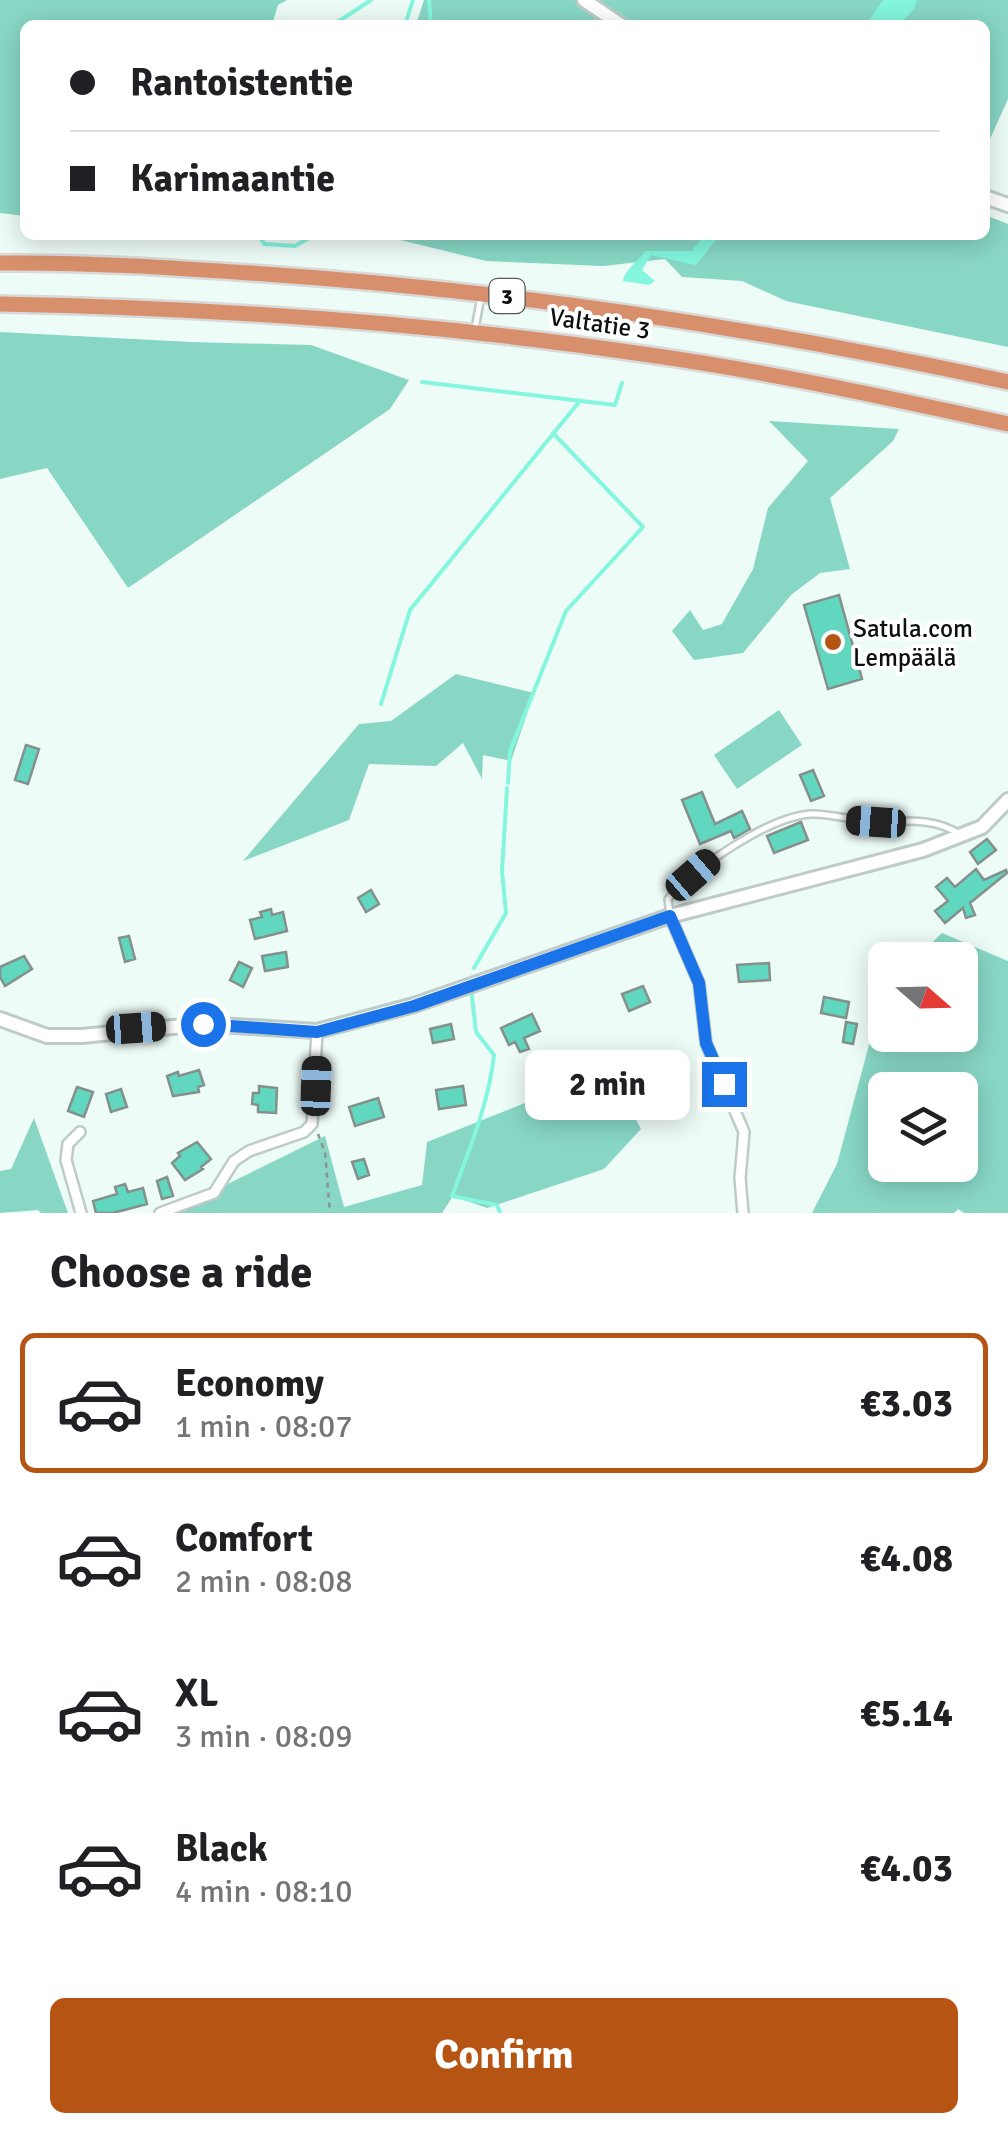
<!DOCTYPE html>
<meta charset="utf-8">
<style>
body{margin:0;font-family:Signika,sans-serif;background:#f2f2f2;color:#202124;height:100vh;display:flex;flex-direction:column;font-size:38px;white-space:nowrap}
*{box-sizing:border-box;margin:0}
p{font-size:32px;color:#757577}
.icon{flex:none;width:55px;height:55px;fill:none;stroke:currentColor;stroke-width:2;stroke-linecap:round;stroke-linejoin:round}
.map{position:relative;height:1213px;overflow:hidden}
.side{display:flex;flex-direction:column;background:#fff;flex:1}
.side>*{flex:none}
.banner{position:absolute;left:20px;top:20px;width:970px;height:220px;border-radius:15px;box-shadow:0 5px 25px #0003;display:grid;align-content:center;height:220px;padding:0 50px;background:#fff}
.needle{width:65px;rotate:110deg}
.controls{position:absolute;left:868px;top:942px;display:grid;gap:20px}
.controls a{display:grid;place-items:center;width:110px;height:110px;border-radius:15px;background:#fff;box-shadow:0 5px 25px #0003;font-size:50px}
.end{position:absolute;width:45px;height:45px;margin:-22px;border:12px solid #1a73e8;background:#fff;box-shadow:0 0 0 5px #fff}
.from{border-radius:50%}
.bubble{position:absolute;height:70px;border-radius:15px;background:#fff;box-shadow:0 5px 25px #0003;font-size:32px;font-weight:800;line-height:70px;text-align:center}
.car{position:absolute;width:30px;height:60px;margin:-30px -15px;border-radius:12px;box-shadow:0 0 8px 2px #0007;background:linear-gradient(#222 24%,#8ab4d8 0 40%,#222 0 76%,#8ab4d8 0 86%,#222 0)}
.banner b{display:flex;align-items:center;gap:35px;height:95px;font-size:38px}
.banner b+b{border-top:2px solid #e0e0e0}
.banner i{width:25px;height:25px;background:#202124}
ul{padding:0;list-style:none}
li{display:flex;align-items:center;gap:30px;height:140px;margin:0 20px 15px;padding:0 30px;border:5px solid transparent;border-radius:15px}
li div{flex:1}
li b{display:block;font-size:38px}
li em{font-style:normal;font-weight:800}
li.active{border-color:#b65513}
li>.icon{width:90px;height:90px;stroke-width:1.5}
h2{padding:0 50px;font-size:45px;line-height:120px}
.action{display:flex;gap:20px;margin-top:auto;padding:20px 50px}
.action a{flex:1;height:115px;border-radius:15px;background:#b65513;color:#fff;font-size:40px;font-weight:800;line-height:115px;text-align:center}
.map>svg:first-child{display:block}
.green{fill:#88d7c5;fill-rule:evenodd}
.water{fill:#83f6dd}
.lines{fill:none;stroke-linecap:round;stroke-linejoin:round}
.stream{stroke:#83f6dd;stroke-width:4}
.building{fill:#62d7bf;stroke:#84908c;stroke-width:2.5}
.lane-casing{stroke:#becbc7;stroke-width:10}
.street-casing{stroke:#becbc7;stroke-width:14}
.secondary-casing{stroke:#becbc7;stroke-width:18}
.highway-casing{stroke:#d8d9d8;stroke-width:20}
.path{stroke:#899390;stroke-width:2.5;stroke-dasharray:5 5;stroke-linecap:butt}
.lane{stroke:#fff;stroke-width:5}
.street{stroke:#fff;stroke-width:9}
.secondary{stroke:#fff;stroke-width:12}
.highway{stroke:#d7906b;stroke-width:15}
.route{stroke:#1a73e8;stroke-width:12}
.poi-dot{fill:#b65513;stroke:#fff;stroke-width:4}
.labels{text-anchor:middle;stroke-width:8;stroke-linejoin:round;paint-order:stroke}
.shield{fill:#fff;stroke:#545756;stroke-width:2.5}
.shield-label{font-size:22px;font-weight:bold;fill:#0b0f0e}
.street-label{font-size:25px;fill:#0b0f0e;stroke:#fff}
.poi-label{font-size:25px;fill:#0b0f0e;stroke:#fff;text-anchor:start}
</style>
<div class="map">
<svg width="1008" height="1213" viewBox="0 0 1008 1213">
<rect width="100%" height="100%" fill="#eefcf8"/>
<!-- green -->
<path class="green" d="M0,0H287L278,5L272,25H25V216L0,213Z
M424,0H1008V99L985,150V25H416Z
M985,215L1008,224V347L786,301L742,281L682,277L665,259L603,266L486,261L380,235H985Z
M0,332L191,342L311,345L409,380L390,409L128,588L47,468L0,479Z
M769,421L899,429L893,441L830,498L850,569L820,573L791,595L743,653L694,660L672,631L690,610L703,630L722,624L753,569L768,508L808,461Z
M456,674L534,693L511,761L483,755L482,779L463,743L436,766L369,764L349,820L243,861L359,724L391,721Z
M779,710L802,745L737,789L714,755Z
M942,933L1008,961V1213H964L958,1209L954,1213H812L837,1164L884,989L885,1035H960V960H914ZM885,1090H960V1165H885Z
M610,1069L641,1129L604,1169L487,1208L453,1196L442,1213H169L325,1136L344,1207L422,1185L427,1142Z
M34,1118L68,1213H41L38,1210L0,1213V1171L11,1169Z"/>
<!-- water -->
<path class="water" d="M883,0H917L914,9L899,25H866Z
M704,235H720L696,265L651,255L642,270L655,281L649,285L623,281C624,269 639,262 645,251H692Z"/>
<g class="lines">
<!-- stream -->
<path class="stream" d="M429,0L431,25
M333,25L371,0
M405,25L413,0
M259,235L264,244L295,246L314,235
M422,382L615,405L622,383
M381,704L410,610L579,402
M508,783L510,751L566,611L643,527L553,433
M474,968L506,913L502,871L507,788
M471,988L476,1032L494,1055C489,1103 469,1150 452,1196L497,1205L500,1213"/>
</g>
<!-- building -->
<path class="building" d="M839,595L862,679L828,689L804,605Z
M26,745L39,749L28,784L15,780Z
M813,770L824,796L811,801L800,775Z
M702,792L715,824L742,811L750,829L734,838L731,831L700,844L682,800Z
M801,822L808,840L774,853L767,836Z
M987,839L996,850L978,864L970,852Z
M976,869L984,880L1006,870L1007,873L970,903L975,915L966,918L963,908L945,923L935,911L948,901L936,887L947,878L955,887Z
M371,890L379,904L366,912L358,898Z
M271,909L272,915L283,912L287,931L255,939L250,920L262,917L260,912Z
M129,936L135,959L125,962L119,938Z
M286,952L288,967L265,971L262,956Z
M24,956L32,969L5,986L0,977V967Z
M239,962L252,968L243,987L230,980Z
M769,963L770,980L739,982L737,965Z
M643,986L650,1002L629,1011L622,994Z
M824,997L849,1002L846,1018L821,1013Z
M532,1014L540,1031L524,1038L529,1049L520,1052L515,1042L509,1045L501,1028Z
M846,1022L857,1024L853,1044L843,1042Z
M451,1024L454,1039L433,1043L430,1029Z
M199,1070L204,1085L198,1087L199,1092L173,1096L167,1076L178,1072L179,1076Z
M259,1086L277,1088L276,1113L258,1112V1105L252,1104L253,1093H259Z
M463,1086L466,1105L439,1109L436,1090Z
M77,1087L93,1092L84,1117L68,1111Z
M121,1089L127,1107L111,1112L106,1094Z
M378,1098L384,1117L355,1126L349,1107Z
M197,1142L211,1159L201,1167L203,1169L185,1180L172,1163L180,1156L178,1153Z
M364,1159L369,1175L358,1179L352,1162Z
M167,1177L173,1196L162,1199L157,1181Z
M125,1184L128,1192L143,1188L147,1204L113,1213H96L93,1201L117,1194L115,1187Z"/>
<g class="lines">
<defs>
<path id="lane" d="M475,329L481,296
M670,915L668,899C696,867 768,817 811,814C830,813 852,821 872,821C902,822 933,816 961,835"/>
<path id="street" d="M670,916L699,983L706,1043L744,1132L740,1178L743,1213
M80,1132L68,1144L66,1160L81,1213
M160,1213L214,1193L234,1161L249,1151L304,1132L312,1124L317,1031"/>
<path id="secondary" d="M584,0L621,25
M985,197L1008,205
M0,1019L47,1036H82L203,1024L317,1031L414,1005L670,916L923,850L982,827L1008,800"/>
<path id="highway" d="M0,263C88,262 177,268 265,274C516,291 763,329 1008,382
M0,304C218,308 435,323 650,355C770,372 889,398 1008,424"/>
</defs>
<!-- lane casing -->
<use href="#lane" class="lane-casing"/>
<!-- street casing -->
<use href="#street" class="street-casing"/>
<!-- secondary casing -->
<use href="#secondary" class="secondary-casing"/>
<!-- highway casing -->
<use href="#highway" class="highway-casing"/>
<!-- path -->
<path class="path" d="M318,1134L325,1152L330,1213"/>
<!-- lane -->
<use href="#lane" class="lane"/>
<!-- street -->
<use href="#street" class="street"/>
<!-- secondary -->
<use href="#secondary" class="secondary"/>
<!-- highway -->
<use href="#highway" class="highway"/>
</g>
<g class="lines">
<!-- route -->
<path class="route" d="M203,1024L317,1032L414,1006L670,916L699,983L706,1043L724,1084"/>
</g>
<!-- markers -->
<circle class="poi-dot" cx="833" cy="642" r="10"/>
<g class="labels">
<!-- shield labels -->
<rect class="shield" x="489.5" y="279" width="35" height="34" rx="8"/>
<g class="shield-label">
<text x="507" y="304">3</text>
</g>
<!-- street labels -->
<g class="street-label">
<text transform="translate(600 323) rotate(8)" y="9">Valtatie 3</text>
</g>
<!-- poi labels -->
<g class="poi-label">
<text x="853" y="637">Satula.com<tspan x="853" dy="29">Lempäälä</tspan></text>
</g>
</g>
</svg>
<div class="controls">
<a><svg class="needle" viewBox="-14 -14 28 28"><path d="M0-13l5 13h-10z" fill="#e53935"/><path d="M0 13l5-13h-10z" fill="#757577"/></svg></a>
<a><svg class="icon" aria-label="layers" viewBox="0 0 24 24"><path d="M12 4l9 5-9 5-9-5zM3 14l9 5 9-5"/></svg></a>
</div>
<i class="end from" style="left:203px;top:1024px"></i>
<i class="end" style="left:724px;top:1084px"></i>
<div class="bubble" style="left:525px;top:1050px;width:165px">2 min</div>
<i class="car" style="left:876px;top:822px;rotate:274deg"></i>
<i class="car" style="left:693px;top:875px;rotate:49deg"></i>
<i class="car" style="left:136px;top:1028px;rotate:86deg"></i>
<i class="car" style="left:316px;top:1086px;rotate:2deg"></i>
<div class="banner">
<b><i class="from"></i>Rantoistentie</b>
<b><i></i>Karimaantie</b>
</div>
</div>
<section class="side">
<h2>Choose a ride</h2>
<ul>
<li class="active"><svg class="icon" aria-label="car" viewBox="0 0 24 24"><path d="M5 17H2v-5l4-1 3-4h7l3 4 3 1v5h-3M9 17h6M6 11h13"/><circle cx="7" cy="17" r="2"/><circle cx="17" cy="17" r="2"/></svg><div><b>Economy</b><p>1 min · 08:07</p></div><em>€3.03</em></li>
<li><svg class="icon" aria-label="car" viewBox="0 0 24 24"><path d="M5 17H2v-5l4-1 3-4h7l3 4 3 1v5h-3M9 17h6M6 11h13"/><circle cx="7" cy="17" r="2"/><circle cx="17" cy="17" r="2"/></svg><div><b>Comfort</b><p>2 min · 08:08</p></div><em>€4.08</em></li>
<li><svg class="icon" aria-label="car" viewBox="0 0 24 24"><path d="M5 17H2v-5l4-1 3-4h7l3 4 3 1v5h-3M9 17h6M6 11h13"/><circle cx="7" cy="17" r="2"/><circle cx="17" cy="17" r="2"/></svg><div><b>XL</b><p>3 min · 08:09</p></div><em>€5.14</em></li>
<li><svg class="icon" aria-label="car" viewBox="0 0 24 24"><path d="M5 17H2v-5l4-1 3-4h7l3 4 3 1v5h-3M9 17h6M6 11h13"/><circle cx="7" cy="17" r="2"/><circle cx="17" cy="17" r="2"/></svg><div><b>Black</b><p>4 min · 08:10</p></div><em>€4.03</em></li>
</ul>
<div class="action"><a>Confirm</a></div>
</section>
